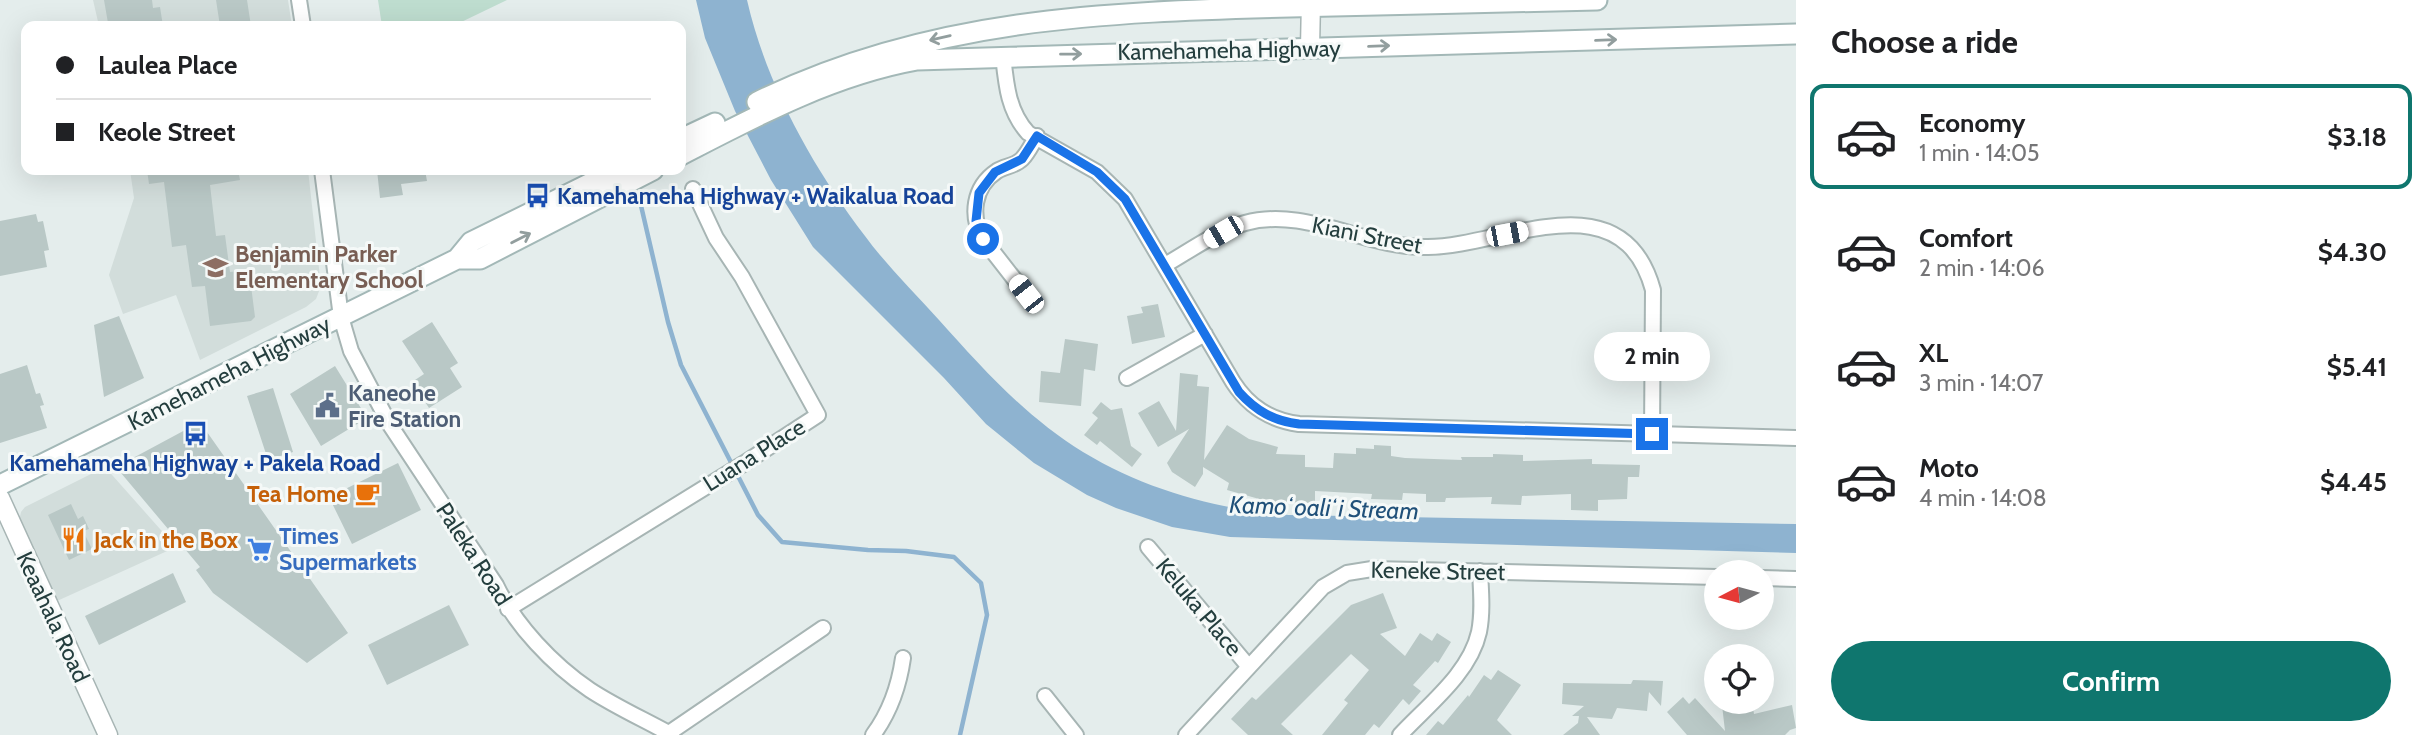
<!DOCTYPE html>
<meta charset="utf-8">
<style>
body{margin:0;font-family:Cabin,sans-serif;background:#f2f2f2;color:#202124;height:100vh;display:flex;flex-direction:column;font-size:26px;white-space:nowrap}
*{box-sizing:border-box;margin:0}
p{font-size:23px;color:#757577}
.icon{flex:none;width:38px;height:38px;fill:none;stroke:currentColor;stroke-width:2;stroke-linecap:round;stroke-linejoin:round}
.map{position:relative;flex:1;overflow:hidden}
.sheet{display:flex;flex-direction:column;background:#fff;width:630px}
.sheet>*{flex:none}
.banner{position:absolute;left:21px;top:21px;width:665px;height:154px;border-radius:14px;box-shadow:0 7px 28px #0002;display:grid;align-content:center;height:154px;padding:0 35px;background:#fff}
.needle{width:46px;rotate:264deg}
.fabs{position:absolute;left:1704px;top:560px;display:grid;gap:14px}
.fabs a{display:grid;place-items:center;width:70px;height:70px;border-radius:50%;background:#fff;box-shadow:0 7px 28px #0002;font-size:35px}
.end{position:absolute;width:32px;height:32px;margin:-16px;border:9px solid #1a73e8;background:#fff;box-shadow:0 0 0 4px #fff}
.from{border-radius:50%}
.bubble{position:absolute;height:49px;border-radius:24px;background:#fff;box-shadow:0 7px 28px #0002;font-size:23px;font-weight:700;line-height:49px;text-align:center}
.car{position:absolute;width:21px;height:42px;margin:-21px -10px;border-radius:9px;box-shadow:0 0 5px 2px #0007;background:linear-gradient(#fff 24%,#345 0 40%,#fff 0 76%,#345 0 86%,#fff 0)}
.banner b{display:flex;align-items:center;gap:24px;height:66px;font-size:26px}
.banner b+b{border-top:2px solid #e0e0e0}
.banner i{width:18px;height:18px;background:#202124}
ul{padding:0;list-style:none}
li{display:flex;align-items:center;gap:21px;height:105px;margin:0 14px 10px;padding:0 21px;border:4px solid transparent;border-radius:14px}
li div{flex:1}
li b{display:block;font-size:26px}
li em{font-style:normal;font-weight:700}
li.active{border-color:#0f766e}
li>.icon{width:63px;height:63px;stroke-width:1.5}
h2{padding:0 35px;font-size:32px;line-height:84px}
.primary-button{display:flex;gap:14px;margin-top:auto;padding:14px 35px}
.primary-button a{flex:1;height:80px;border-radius:42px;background:#0f766e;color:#fff;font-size:28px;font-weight:700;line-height:80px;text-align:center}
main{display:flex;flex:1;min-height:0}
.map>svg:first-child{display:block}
.built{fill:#d2dddb}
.green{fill:#beddcf}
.water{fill:#8eb3d0}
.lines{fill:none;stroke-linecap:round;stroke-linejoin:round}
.stream{stroke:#8eb3d0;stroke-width:4.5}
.building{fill:#b9c8c6}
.minor-casing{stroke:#a7b5b4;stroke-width:18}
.tertiary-casing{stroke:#a7b5b4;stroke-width:21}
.secondary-casing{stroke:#a3b8b7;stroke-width:23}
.minor{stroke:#fff;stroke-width:14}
.tertiary{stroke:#fff;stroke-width:18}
.secondary{stroke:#fff;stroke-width:19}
.oneway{stroke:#929e9e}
.route{stroke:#1a73e8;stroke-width:9}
.labels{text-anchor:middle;stroke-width:6;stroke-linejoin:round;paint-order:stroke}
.street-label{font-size:23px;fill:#243e3e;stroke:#f5f9f8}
.transit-label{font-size:23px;font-weight:bold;fill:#164399;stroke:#f5f9f8;text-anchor:start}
.education-label{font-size:23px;font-weight:bold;fill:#785e54;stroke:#f5f9f8;text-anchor:start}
.service-label{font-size:23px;font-weight:bold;fill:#4e5e75;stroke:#f5f9f8;text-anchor:start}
.food-label{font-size:23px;font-weight:bold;fill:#c56008;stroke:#f5f9f8;text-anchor:end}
.shop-label{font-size:23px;font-weight:bold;fill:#366cbe;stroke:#f5f9f8;text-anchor:start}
.water-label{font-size:24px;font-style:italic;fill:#205079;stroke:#f5f9f8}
</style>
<main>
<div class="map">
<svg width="1796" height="735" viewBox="0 0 1796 735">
<rect width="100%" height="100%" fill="#e4edec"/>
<!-- built -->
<path class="built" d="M93,0H288L292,26H99Z
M130,170H308L321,286L316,299L306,307L200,360L176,295L123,314L109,275L134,198Z
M105,467L176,547L57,601L19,521L21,512L25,507Z"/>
<!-- green -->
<path class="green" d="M378,0H507L453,26H382Z"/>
<!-- water -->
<path class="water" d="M696,0H747C766,84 813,168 865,236C887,266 914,292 939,320C983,369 1026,417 1083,452C1146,490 1216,509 1289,515L1796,524V553L1230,537L1172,527L1116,508L1087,495L1034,463L986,424L944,378L813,247L771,180L735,111L705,38Z"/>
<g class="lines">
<!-- stream -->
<path class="stream" d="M639,197L668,322L681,365L758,515L782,542L868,550L906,551L954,557L981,583L987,615L960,735"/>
</g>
<!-- building -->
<path class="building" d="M104,0H152L153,8L160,7L163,26H115L114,22L108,23Z
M216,0H247L251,26H220Z
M147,170H238L240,180L210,185L216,236L225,235L230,272L249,270L255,317L251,321L210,326L205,286L192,287L186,245L172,247L164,182L149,184Z
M377,170H425L427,181L401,184L403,195L380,198Z
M36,214L38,222L43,221L49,250L44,251L47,267L0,276V221Z
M1158,304L1165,337L1132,344L1127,316L1143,313L1141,307Z
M119,316L144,378L104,397L94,325Z
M432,322L458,363L450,368L462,387L429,408L412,382L424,374L402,341Z
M1065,339L1098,344L1095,371L1084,369L1081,406L1039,402L1041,371L1060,373Z
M27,365L36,394L40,393L44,405L40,406L47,428L0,443V374Z
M335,366L367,418L321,446L290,394Z
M1180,373L1198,375L1197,386L1209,387L1204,460L1227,425L1249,439L1278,447L1276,454L1305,455V467L1333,468L1334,453L1356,454V448L1374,449V445L1391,446V456L1405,458L1462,460L1461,457H1493V454L1523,455V461L1592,459V464L1640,465L1639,477H1628L1627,499L1598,500V511L1571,510V494L1522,496L1521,505L1491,504L1492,497L1446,498L1445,502H1426V494L1403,493L1402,500L1371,499L1372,494L1315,491V503L1270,502L1227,490L1229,483L1203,467V474L1195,487L1172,472L1167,463L1189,429L1158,447L1138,413L1159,401L1176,431Z
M273,388L293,452L268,460L247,396Z
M1101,402L1111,410L1122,408L1131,446L1142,454L1132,467L1100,441L1097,445L1084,435L1098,418L1092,413Z
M200,422L348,633L307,663L213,593L196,570L200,567L121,473L137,464L133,458Z
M398,463L421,510L352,544L329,497Z
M71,504L78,519L83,516L89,529L83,531L92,549L69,560L48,515Z
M173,573L186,602L99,645L85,616Z
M1383,593L1397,628L1380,634L1405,656L1420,633L1432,641L1437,633L1451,642L1438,663L1435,661L1413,685L1421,691L1409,705L1403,699L1379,728L1374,724L1365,735H1322L1348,703L1344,700L1369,670L1351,654L1281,724L1293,735H1248L1231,719L1252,697L1256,700L1351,605Z
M449,605L469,645L387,685L368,645Z
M1498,670L1521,685L1497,720L1512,735H1426L1438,721L1443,725L1468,695L1469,697L1484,675L1491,680Z
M1633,680L1663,681L1661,706L1649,692L1647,711L1617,708L1612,719L1587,717L1600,735H1563L1578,723L1579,716H1572L1584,706L1562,704L1563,683L1631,684Z
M1683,697L1689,704L1695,698L1725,731L1722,705L1744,702H1752L1754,714L1792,705L1796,728L1790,730L1785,735H1687L1667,712Z"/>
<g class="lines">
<defs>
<path id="minor" d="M299,0L303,26
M1003,55C1006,84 1008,111 1028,133L1097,172L1125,199L1233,382C1249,407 1270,420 1299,424L1796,438
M322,170L341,317L351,351L390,425L496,585C515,625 553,665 590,690C616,707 645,720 672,735
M1165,265C1191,250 1217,231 1245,223C1306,206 1367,249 1428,247C1505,246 1622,177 1653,290L1652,434
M1026,294L983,239C970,216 973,187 997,171C1005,166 1015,166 1022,159C1028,153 1032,144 1037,136
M1127,378L1205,334
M1148,547L1249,667
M1762,578L1796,579
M508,609L743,464L818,415L742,277L716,238L693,189
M1045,696L1076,735
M669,733L823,628
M873,735C890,712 899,686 903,658
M1186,735L1323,587L1347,573L1372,569L1717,577
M1400,735C1428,705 1470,673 1479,632C1483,612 1481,591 1480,571"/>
<path id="tertiary" d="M1310,48L1311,0
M0,498L108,735"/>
<path id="secondary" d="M757,102C928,18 1104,12 1290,7C1392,5 1495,2 1597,0
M681,139L715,123
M681,155C756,116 833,75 917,60L1796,34
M457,259H480L653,170
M0,485L457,259L471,242L617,170"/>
</defs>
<!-- minor casing -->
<use href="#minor" class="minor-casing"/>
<!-- tertiary casing -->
<use href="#tertiary" class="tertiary-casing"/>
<!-- secondary casing -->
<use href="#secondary" class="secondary-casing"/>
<!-- minor -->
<use href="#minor" class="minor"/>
<!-- tertiary -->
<use href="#tertiary" class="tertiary"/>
<!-- secondary -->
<use href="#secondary" class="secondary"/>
</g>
<!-- one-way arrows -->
<defs><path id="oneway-shaft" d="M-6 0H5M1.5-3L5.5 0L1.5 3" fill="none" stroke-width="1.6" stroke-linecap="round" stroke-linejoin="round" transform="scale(1.75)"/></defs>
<g class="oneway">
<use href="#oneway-shaft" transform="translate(940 38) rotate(167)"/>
<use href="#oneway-shaft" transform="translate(1606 40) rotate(-2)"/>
<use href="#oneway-shaft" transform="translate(1379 46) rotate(-2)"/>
<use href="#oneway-shaft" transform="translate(1071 54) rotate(-1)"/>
<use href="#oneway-shaft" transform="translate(521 238) rotate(-27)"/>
</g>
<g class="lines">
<!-- route -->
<path class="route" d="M983,239L976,221L979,193L995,172L1022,159L1037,136L1097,172L1125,199L1239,392C1256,411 1274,421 1299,424L1652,434"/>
</g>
<!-- icons -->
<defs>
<symbol id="bus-bare" viewBox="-9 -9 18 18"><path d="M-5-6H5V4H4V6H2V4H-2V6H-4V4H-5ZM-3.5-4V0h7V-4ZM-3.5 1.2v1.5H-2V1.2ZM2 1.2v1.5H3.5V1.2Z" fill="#1a4fb4" stroke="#f5f9f8" stroke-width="2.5" paint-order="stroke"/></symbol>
<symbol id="school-bare" viewBox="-9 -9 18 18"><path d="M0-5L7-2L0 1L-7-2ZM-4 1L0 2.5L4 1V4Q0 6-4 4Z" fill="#8d6e63" stroke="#f5f9f8" stroke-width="2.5" paint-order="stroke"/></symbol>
<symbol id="civic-bare" viewBox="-9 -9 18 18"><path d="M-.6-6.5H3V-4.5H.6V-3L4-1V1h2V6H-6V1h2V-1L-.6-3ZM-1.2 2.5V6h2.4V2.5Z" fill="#5c6f8a" stroke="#f5f9f8" stroke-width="2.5" paint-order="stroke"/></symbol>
<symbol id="cafe-bare" viewBox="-9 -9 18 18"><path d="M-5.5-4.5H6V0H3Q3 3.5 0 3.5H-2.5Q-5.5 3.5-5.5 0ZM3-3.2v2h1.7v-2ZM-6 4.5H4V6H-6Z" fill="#e8710a" stroke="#f5f9f8" stroke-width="2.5" paint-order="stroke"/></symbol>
<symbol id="restaurant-bare" viewBox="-9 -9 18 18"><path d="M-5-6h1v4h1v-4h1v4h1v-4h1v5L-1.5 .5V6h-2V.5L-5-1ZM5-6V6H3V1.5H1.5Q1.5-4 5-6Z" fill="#e8710a" stroke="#f5f9f8" stroke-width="2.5" paint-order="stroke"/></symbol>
<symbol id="supermarket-bare" viewBox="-9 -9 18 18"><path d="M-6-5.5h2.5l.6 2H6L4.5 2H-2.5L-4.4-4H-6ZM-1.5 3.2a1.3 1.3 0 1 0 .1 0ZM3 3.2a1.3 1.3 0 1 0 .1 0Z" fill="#3f7fe0" stroke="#f5f9f8" stroke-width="2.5" paint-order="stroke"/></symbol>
</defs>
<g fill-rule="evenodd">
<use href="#bus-bare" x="520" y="178" width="35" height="35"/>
<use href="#school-bare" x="198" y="250" width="35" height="35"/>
<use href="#civic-bare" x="310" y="388" width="35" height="35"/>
<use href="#bus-bare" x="178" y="416" width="35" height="35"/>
<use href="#cafe-bare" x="350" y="476" width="35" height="35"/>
<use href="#restaurant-bare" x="56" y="522" width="35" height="35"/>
<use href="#supermarket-bare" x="242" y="532" width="35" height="35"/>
</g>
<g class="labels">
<!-- street labels -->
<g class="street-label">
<text transform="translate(1229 50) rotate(-1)" y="8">Kamehameha Highway</text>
<text transform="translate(1367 235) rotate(11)" y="8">Kiani Street</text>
<text transform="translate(229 373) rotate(-27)" y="8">Kamehameha Highway</text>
<text transform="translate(754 455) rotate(-32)" y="8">Luana Place</text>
<text transform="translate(474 554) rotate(57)" y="8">Paleka Road</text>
<text transform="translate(1438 571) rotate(1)" y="8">Keneke Street</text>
<text transform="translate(1199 607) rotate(50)" y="8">Keluka Place</text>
<text transform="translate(53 617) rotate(65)" y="8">Keaahala Road</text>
</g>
<!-- transit labels -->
<g class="transit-label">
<text x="557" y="204">Kamehameha Highway + Waikalua Road</text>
<text x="195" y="471" text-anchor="middle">Kamehameha Highway + Pakela Road</text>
</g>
<!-- education labels -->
<g class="education-label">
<text x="235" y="262">Benjamin Parker<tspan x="235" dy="26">Elementary School</tspan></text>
</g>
<!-- service labels -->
<g class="service-label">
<text x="348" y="401">Kaneohe<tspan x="348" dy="26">Fire Station</tspan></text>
</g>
<!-- food labels -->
<g class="food-label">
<text x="348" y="502">Tea Home</text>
<text x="94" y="548" text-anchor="start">Jack in the Box</text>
</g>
<!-- shop labels -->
<g class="shop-label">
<text x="279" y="544">Times<tspan x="279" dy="26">Supermarkets</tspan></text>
</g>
<!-- water labels -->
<g class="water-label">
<text transform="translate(1324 508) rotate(2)" y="8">Kamoʻoaliʻi Stream</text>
</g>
</g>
</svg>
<div class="fabs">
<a><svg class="needle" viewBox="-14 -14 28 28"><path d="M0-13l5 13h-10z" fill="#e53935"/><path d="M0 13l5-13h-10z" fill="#757577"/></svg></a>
<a><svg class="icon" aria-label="locate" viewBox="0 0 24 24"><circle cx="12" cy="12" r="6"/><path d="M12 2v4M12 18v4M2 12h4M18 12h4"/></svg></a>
</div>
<i class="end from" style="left:983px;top:239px"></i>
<i class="end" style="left:1652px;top:434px"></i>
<div class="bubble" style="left:1594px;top:332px;width:116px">2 min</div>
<i class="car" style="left:1223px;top:232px;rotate:240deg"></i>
<i class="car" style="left:1507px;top:234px;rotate:79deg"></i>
<i class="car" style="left:1026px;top:294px;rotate:322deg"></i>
<div class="banner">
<b><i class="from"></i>Laulea Place</b>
<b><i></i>Keole Street</b>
</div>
</div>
<section class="sheet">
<h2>Choose a ride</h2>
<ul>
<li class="active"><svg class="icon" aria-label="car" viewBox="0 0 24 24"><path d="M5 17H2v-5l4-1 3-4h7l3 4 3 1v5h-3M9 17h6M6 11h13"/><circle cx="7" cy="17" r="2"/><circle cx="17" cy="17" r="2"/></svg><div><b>Economy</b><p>1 min · 14:05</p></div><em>$3.18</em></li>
<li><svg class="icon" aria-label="car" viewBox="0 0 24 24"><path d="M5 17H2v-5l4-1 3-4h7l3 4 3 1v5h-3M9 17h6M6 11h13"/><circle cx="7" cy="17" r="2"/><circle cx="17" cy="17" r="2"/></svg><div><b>Comfort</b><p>2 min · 14:06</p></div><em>$4.30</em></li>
<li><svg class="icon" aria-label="car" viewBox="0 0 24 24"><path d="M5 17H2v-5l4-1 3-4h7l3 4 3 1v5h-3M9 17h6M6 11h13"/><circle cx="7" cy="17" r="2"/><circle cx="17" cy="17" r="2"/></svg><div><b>XL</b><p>3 min · 14:07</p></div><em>$5.41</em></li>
<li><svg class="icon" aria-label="car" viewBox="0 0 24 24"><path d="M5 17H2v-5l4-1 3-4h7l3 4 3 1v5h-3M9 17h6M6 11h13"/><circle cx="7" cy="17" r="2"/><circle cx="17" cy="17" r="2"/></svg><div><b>Moto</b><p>4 min · 14:08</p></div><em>$4.45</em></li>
</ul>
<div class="primary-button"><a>Confirm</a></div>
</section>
</main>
